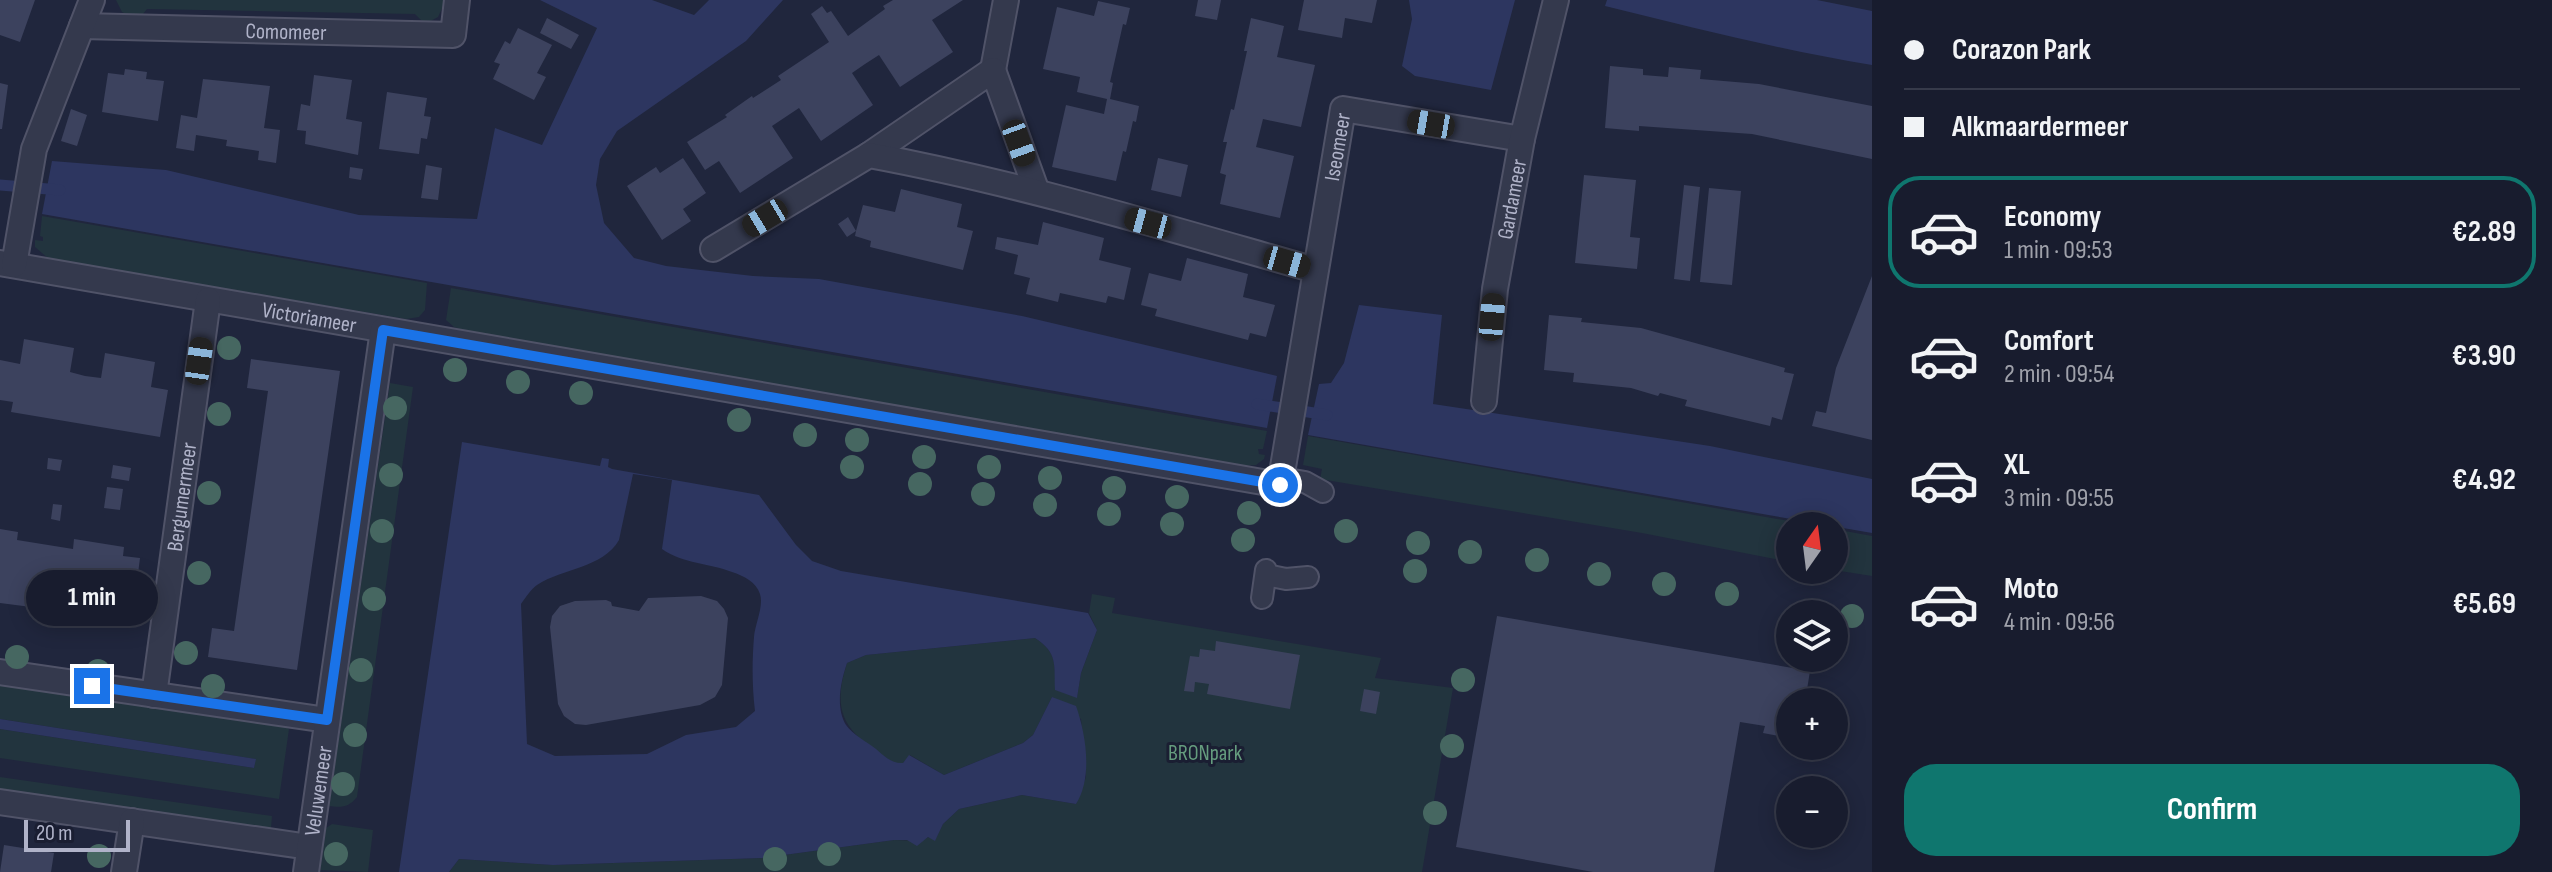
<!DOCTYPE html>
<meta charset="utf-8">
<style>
body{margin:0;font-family:"Sofia Sans Condensed",sans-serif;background:#25293a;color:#f1f3f6;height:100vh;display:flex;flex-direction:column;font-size:30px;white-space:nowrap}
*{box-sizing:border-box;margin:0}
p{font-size:26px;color:#9fa1aa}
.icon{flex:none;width:44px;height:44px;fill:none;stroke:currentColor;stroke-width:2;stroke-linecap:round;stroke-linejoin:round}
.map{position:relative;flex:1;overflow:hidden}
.sheet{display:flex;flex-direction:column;background:#181c2e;width:680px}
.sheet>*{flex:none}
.guide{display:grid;align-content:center;height:176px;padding:0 32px;background:#181c2e}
.needle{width:52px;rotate:14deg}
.controls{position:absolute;left:1776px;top:512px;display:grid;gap:16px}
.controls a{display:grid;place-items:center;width:72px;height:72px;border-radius:50%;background:#181c2e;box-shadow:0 4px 20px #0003,0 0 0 2px #363a4a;font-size:40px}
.scale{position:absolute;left:24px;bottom:20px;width:106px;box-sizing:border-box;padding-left:8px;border:4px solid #b0b3c9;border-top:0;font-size:22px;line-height:28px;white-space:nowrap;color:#b0b3c9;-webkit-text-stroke:6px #1a1e32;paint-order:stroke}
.end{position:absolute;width:36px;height:36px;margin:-18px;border:10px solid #1a73e8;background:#fff;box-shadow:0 0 0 4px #fff}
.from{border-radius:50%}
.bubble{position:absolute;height:56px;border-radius:28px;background:#181c2e;box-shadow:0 4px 20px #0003,0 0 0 2px #363a4a;font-size:26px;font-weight:700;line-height:56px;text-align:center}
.car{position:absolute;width:24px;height:48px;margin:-24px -12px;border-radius:10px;box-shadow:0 0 6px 2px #0007;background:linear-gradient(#222 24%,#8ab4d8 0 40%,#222 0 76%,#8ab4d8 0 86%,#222 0)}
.guide b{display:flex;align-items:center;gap:28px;height:76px;font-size:30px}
.guide b+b{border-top:2px solid #363a4a}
.guide i{width:20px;height:20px;background:#f1f3f6}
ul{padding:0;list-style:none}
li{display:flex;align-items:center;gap:24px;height:112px;margin:0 16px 12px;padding:0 16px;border:4px solid transparent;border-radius:32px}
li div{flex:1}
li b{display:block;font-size:30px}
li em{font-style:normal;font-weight:700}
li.selected{border-color:#0f766e}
li>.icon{width:72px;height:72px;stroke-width:1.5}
.action{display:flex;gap:16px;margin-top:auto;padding:16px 32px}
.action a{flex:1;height:92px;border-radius:32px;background:#0f766e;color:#fff;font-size:32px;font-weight:700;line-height:92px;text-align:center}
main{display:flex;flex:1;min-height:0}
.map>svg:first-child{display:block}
.green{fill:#22343e}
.water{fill:#2d3660;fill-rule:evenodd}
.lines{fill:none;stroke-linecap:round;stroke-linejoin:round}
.stream{stroke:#2d3660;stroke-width:11}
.building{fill:#3c425e}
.service-casing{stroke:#505368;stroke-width:24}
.minor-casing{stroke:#505368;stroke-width:28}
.service{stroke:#34394d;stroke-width:20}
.minor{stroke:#34394d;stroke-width:24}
.tree{fill:#466761}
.route{stroke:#1a73e8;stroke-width:10}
.labels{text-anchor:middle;stroke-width:6;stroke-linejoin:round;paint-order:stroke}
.street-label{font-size:22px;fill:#b0b3c9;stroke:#1a1e32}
.park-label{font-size:22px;fill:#659c7e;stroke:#1a1e32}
</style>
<main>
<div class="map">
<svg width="1872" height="872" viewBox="0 0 1872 872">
<rect width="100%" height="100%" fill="#20263d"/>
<!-- green -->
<path class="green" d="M116,0H446L438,17L425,24L415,14L147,9L138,20L122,12Z
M42,216L427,283L425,310L419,317L406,319L49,259L35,247V240L43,241V237L40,236Z
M451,288L1267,431L1263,449H1258L1259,454L1265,455L1264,459L1256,465L1244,466L467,331L454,327L446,320Z
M390,383L413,387L357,797C349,807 342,808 329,806Z
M1308,436L1817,526H1790V562L1642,533L1320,479L1322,469L1303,465Z
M1834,529L1872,536V576L1834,570Z
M1092,594L1115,598L1112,613L1381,658L1375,678L1453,688L1422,872H449L459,859L553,865L762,858L894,840L921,841L929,837L935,840L943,824L959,809L1022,795L1076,804L1086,777L1081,719L1052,697L1033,735L1023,743L944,775L910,755L903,763L896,764C850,735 829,719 847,663L866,655L1035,638C1058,653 1054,664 1056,690L1077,697L1081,673L1097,630L1089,613Z
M0,682L278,722L289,729L279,799L0,758V729L254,768L255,759L0,719Z
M0,777L272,816L271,828L263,830L0,793Z
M332,824L373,830L368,872L320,870L326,828Z"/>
<!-- water -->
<path class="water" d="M540,0H652L694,15L709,0H783L746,41L617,131L600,159L596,185L604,223L634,258L666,266L753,276L819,279L1022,316L1277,376L1267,428L42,214L52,161L166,170L359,215L477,219L495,128L542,145L597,28Z
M1409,0H1515L1491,90L1415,76L1402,66L1412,19Z
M1607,0H1817L1872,11V65C1782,50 1694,28 1605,6Z
M1359,305L1442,315L1433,404L1710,446L1872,479V533L1308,435L1319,384L1331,383L1344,363Z
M462,442L600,466L602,458L609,459L608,467L612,469L759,495L796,545L812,561L841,571L1088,613L1097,630L1081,673L1077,698L1055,690C1054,664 1058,653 1035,638L866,655L847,663C841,681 835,707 846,725C852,734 867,742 876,749C884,756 892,764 903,763L909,755L944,775L1023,743L1033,735L1052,697L1076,706C1086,734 1093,778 1076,804L1022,795L959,809L943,824L935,841L928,837L917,846L907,840H894L762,858L553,865L459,859L449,872H399ZM633,474L672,480L662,549C684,564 709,563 732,572C744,576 756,582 760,594C764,606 755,624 754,637C752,662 752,686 755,711L736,727L686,735L647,754L555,756L527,744L521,604C526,597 531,589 537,585C563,568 603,568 619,540Z
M0,719L256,759L254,768L0,729Z"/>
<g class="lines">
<!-- stream -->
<path class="stream" d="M0,185L60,190
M1257,404L1327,415"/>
</g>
<!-- building -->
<path class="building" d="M0,0H35L20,42L0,35Z
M893,0H963L932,20L953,52L900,87L879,55L865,64L852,73L873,105L821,141L799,108L772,126L793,158L740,193L719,161L705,170L687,142L727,117L725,115L752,96L753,98L781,80L778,76L829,42L811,14L822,6L827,13L831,11L848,36L885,9L883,6Z
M1198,0H1221L1217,20L1195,16Z
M1304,0H1377L1372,23L1345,18L1342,38L1298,30Z
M1098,1L1130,8L1126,25L1123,24L1110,82L1113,83L1110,99L1139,106L1136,122L1133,121L1126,152L1123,151L1116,181L1052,167L1066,105L1104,114L1107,99L1077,92L1080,77L1043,69L1057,7L1094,16Z
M547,18L579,35L571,49L540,33Z
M1251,18L1284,26L1277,57L1315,65L1301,127L1263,119L1256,147L1294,156L1280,218L1220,204L1226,175L1220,173L1227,142H1223L1231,109L1234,110L1247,51H1244Z
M518,28L552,45L537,73L546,77L534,100L493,79L500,64L494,62L505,41L510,44Z
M1610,66L1643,69V75L1668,77L1669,67L1701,70L1700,79L1759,84L1872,106V159L1752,134L1639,126V131L1605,128Z
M125,69L147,72L146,79L164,81L158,121L102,112L108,73L124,75Z
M314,75L352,80L346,119L362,122L358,155L305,144L306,131L297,130L301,104L310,106Z
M203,79L270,86L264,128L280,130L276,163L258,160L259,151L226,146L227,140L196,135L194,151L176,148L181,115L197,118Z
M0,83L8,85L2,129H0Z
M387,92L427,98L424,116L431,117L427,139L421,138L419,154L379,149Z
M71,109L87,115L77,146L61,141Z
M683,158L706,193L683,209L691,221L662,240L627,186L656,167L660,173Z
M1158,158L1188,165L1181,197L1151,190Z
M426,165L442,168L438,200L421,198Z
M350,167L363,169L361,180L349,178Z
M1584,175L1636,180L1630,237L1640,238L1637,269L1575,263Z
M1684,185L1700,187L1690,281L1674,279Z
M1709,188L1741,191L1732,285L1700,282Z
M901,189L962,204L957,227L973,231L963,270L870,247L871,241L855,236L856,231L847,237L838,224L848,217L856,231L863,205L895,212Z
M1043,222L1104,238L1099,260L1131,268L1124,300L1108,296L1106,303L1060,293L1058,302L1026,294L1030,278L1014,274L1018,255L995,249L997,237L1038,245Z
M1187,258L1248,274L1243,297L1275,305L1266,337L1250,333L1248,340L1155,316L1157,309L1141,305L1149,273L1181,281Z
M1872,276V440L1812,426L1816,411L1826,413L1836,368Z
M1549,315L1582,318L1581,322L1641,328L1785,368L1784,372L1794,374L1782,420L1772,417L1770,426L1685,406L1687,400L1660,393L1658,396L1631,388L1573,382L1574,373L1544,370Z
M24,339L74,348L70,372L85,376L101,378L105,353L155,362L151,387L168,390L160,437L11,412L13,402L0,400V360L20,364Z
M251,359L340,371L297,670L208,657L212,628L234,631L268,391L247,388Z
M48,458L62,460L60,471L47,469Z
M113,465L131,468L129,481L111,478Z
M107,487L123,489L120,510L104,508Z
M53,504L62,505L60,521L51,519Z
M0,529L18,532L17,540L73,549L74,539L124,547L123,556L140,558L135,597L117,594L113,619L64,612L67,587L35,582L31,607L0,603Z
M701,596L717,601L724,609L728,618L722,685L715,697L700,705L586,725L575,724L564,716L558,704L550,627L552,616L560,606L575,601L606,600L611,602L612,606L639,611L648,598Z
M1497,616L1810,671L1805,702H1790V738L1763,733L1765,726L1740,722L1714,872H1593L1456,847Z
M1216,641L1300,655L1290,709L1207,694L1209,684L1195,682L1194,692L1184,691L1190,656L1199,657L1200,649L1215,651Z
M1364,689L1380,692L1376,714L1360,711Z
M4,845L54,853L51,872H0Z"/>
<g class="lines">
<defs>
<path id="service" d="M1282,478L1305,482L1323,492
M1266,575L1286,579L1308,577
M1262,598L1266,570"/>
<g id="minor">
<path id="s1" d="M82,26L453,35L457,0"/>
<path d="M993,70L1006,0"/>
<path d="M869,155L993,70L1037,192"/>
<path d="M713,249L869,155C1020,183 1167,228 1315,270"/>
<path id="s2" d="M0,263L1280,485L1343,109L1522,139"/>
<path d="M14,265L34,149L92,0"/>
<path id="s3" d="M1484,401L1495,289L1522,139L1556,0"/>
<path d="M0,672L327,720"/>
<path id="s4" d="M154,695L208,300"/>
<path d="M0,802L309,847"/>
<path d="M124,872L132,821"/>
<path id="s5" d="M306,872L383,330"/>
</g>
</defs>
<!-- service casing -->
<use href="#service" class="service-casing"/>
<!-- minor casing -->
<use href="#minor" class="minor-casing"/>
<!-- service -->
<use href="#service" class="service"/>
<!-- minor -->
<use href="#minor" class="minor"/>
</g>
<!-- trees -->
<g class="tree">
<circle cx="229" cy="348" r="12"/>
<circle cx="455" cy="370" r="12"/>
<circle cx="518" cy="382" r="12"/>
<circle cx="581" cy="393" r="12"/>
<circle cx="395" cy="408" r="12"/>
<circle cx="219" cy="414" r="12"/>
<circle cx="739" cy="420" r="12"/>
<circle cx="805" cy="435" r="12"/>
<circle cx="857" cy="440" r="12"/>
<circle cx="924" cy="457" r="12"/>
<circle cx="852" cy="467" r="12"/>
<circle cx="989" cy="467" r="12"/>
<circle cx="391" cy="475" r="12"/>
<circle cx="1050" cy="478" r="12"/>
<circle cx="920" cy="484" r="12"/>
<circle cx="1114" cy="488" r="12"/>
<circle cx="209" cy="493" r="12"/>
<circle cx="983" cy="494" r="12"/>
<circle cx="1177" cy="497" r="12"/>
<circle cx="1045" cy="505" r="12"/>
<circle cx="1249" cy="513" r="12"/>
<circle cx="1109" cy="514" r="12"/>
<circle cx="1172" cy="524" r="12"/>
<circle cx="382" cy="531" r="12"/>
<circle cx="1346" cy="531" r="12"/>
<circle cx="1243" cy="540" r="12"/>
<circle cx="1418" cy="543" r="12"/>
<circle cx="1470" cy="552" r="12"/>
<circle cx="1537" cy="560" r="12"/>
<circle cx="1415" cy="571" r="12"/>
<circle cx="199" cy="573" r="12"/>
<circle cx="1599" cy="574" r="12"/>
<circle cx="1664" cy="584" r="12"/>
<circle cx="1727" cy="594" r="12"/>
<circle cx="374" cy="599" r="12"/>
<circle cx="1852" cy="616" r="12"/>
<circle cx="186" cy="653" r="12"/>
<circle cx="17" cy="657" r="12"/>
<circle cx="361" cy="670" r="12"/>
<circle cx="98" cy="671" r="12"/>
<circle cx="1463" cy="680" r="12"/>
<circle cx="213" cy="686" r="12"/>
<circle cx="355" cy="735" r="12"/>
<circle cx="1452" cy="746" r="12"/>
<circle cx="343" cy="784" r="12"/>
<circle cx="1435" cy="813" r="12"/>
<circle cx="336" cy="854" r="12"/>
<circle cx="829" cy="854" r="12"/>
<circle cx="99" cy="856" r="12"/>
<circle cx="775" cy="859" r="12"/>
</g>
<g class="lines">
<!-- route -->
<path class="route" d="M92,686L327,720L383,330L1280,485"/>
</g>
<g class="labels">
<!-- street labels -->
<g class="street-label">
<text dy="8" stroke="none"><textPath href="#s1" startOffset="204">Comomeer</textPath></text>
<text dy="8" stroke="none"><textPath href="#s2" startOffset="1642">Iseomeer</textPath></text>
<text dy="8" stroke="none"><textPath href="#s3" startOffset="204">Gardameer</textPath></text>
<text dy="8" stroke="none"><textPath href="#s2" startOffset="314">Victoriameer</textPath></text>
<text dy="8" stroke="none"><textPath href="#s4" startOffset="200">Bergumermeer</textPath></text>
<text dy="8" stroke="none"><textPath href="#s5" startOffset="82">Veluwemeer</textPath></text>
</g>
<!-- park labels -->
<g class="park-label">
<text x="1205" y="760">BRONpark</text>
</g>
</g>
</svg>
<div class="controls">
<a><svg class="needle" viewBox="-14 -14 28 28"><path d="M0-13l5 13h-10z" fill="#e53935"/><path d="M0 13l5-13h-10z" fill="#9fa1aa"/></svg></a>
<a><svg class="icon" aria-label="layers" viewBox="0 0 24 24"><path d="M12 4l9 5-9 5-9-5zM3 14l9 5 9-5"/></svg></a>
<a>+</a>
<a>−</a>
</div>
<div class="scale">20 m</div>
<i class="end from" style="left:1280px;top:485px"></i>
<i class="end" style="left:92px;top:686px"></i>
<div class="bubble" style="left:26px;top:570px;width:132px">1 min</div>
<i class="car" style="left:1431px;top:124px;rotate:280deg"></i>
<i class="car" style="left:1019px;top:143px;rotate:160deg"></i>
<i class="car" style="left:765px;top:218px;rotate:239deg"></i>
<i class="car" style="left:1148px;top:223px;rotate:285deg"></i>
<i class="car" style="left:1287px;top:262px;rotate:106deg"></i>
<i class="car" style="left:1492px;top:317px;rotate:5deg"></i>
<i class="car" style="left:199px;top:361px;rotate:8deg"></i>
</div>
<section class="sheet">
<div class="guide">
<b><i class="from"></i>Corazon Park</b>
<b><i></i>Alkmaardermeer</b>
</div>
<ul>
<li class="selected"><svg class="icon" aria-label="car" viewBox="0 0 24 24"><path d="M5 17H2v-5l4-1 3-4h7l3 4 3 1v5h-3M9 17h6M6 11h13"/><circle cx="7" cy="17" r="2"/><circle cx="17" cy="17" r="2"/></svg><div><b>Economy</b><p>1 min · 09:53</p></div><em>€2.89</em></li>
<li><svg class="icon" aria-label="car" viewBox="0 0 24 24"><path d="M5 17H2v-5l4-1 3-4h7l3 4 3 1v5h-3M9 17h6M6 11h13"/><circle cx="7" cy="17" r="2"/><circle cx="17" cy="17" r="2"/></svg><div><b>Comfort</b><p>2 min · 09:54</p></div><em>€3.90</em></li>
<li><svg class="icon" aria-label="car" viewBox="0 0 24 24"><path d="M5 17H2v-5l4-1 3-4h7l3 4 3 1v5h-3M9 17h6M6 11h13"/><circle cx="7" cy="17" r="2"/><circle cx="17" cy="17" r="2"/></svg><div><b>XL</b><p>3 min · 09:55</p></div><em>€4.92</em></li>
<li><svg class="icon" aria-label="car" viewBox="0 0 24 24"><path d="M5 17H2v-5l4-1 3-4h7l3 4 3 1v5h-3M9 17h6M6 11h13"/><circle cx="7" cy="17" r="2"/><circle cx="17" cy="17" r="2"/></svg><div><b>Moto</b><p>4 min · 09:56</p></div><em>€5.69</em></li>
</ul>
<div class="action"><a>Confirm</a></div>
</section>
</main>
